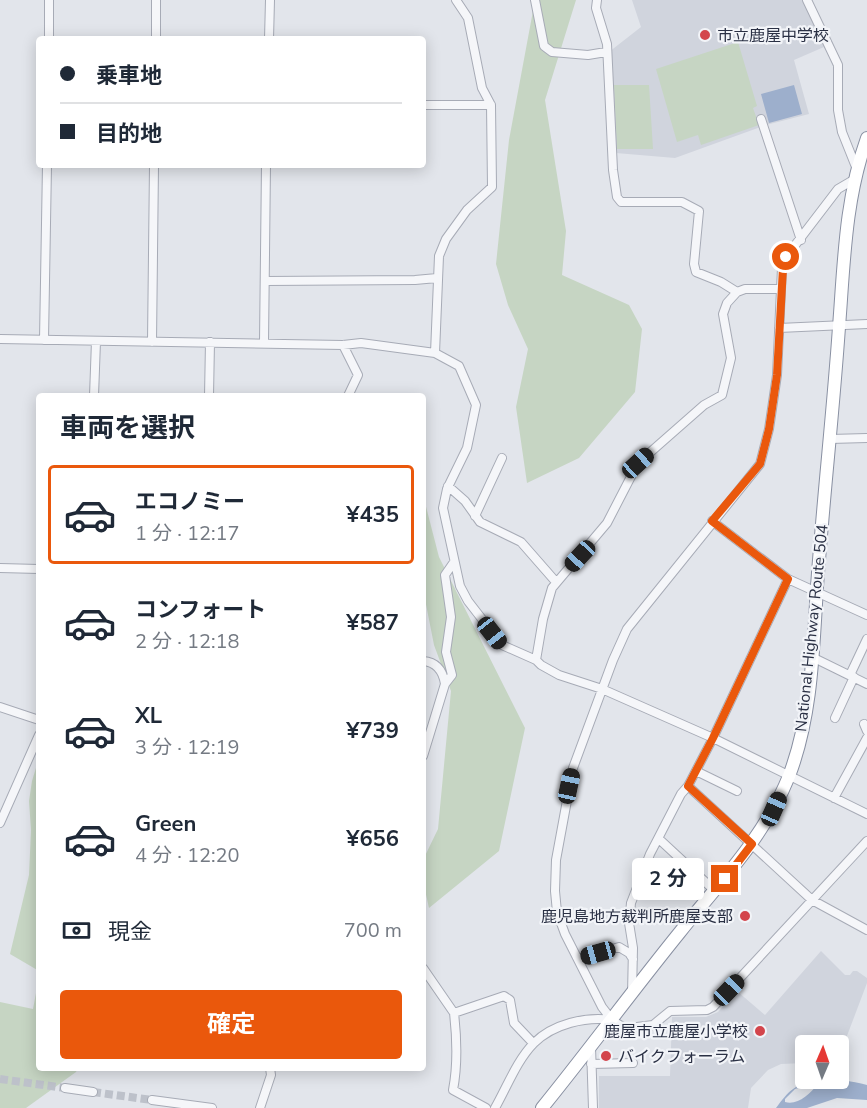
<!DOCTYPE html>
<html lang="ja">
<meta charset="utf-8">
<style>
body{margin:0;font-family:"Nunito Sans","Noto Sans JP",sans-serif;background:#f6f6f7;color:#1f2937;height:100vh;display:flex;flex-direction:column;font-size:22px;white-space:nowrap}
*{box-sizing:border-box;margin:0}
p{font-size:20px;color:#747a83}
.icon{flex:none;width:33px;height:33px;fill:none;stroke:currentColor;stroke-width:2;stroke-linecap:round;stroke-linejoin:round}
.map{position:relative;flex:1;overflow:hidden}
.sheet{position:absolute;left:36px;top:393px;width:390px;height:678px;display:flex;flex-direction:column;background:#fff;border-radius:6px;box-shadow:0 3px 15px #0003}
.sheet>*{flex:none}
.hud{position:absolute;left:36px;top:36px;width:390px;height:132px;border-radius:6px;box-shadow:0 3px 15px #0003;display:grid;align-content:center;height:132px;padding:0 24px;background:#fff}
.needle{width:39px;rotate:2deg}
.tools{position:absolute;left:795px;top:1035px;display:grid;gap:12px}
.tools a{display:grid;place-items:center;width:54px;height:54px;border-radius:6px;background:#fff;box-shadow:0 3px 15px #0003;font-size:30px}
.end{position:absolute;width:27px;height:27px;margin:-14px;border:8px solid #ea580c;background:#fff;box-shadow:0 0 0 3px #fff}
.from{border-radius:50%}
.bubble{position:absolute;height:42px;border-radius:6px;background:#fff;box-shadow:0 3px 15px #0003;font-size:20px;font-weight:700;line-height:42px;text-align:center}
.car{position:absolute;width:18px;height:36px;margin:-18px -9px;border-radius:8px;box-shadow:0 0 4px 2px #0007;background:linear-gradient(#222 24%,#8ab4d8 0 40%,#222 0 76%,#8ab4d8 0 86%,#222 0)}
.hud b{display:flex;align-items:center;gap:21px;height:57px;font-size:22px}
.hud b+b{border-top:2px solid #e0e1e3}
.hud i{width:15px;height:15px;background:#1f2937}
ul{padding:0;list-style:none}
li{display:flex;align-items:center;gap:18px;height:99px;margin:0 12px 9px;padding:0 12px;border:3px solid transparent;border-radius:6px}
li div{flex:1}
li b{display:block;font-size:22px}
li em{font-style:normal;font-weight:700}
li.active{border-color:#ea580c}
li>.icon{width:54px;height:54px;stroke-width:1.5}
h2{padding:0 24px;font-size:27px;line-height:72px}
.pay{display:flex;align-items:center;gap:15px;height:66px;padding:0 24px;font-size:22px}
.pay p{margin-inline-start:auto}
.button{display:flex;gap:12px;margin-top:auto;padding:12px 24px}
.button a{flex:1;height:69px;border-radius:6px;background:#ea580c;color:#fff;font-size:24px;font-weight:700;line-height:69px;text-align:center}
.map>svg:first-child{display:block}
.built{fill:#d0d4dd}
.green{fill:#c6d5c3}
.water{fill:#9dafcc;fill-rule:evenodd}
.lines{fill:none;stroke-linecap:round;stroke-linejoin:round}
.minor-tunnel{stroke:#bdc1ca;stroke-width:8;stroke-dasharray:8 4;stroke-linecap:butt}
.minor-casing{stroke:#a7abb6;stroke-width:10}
.highway-casing{stroke:#8990a2;stroke-width:14}
.minor{stroke:#f5f6f9;stroke-width:8}
.highway{stroke:#fff;stroke-width:12}
.route{stroke:#ea580c;stroke-width:8}
.poi-dot{fill:#d3454c;stroke:#f2f4f8;stroke-width:2}
.labels{text-anchor:middle;stroke-width:4.5;stroke-linejoin:round;paint-order:stroke}
.poi-label{font-size:16px;fill:#2a3044;stroke:#f2f4f8;text-anchor:start}
.street-label{font-size:16px;fill:#2a3044;stroke:#f2f4f8}
</style>
<div class="map">
<svg width="867" height="1108" viewBox="0 0 867 1108">
<rect width="100%" height="100%" fill="#e2e5eb"/>
<!-- built -->
<path class="built" d="M632,0H803L824,47L794,60L809,114L766,125L675,158L616,153L609,52L641,27Z
M821,951L845,975H850L853,971H857L867,978V983L839,1057L838,1046H806L805,1063L781,1064L768,1070L751,1088L748,1108H599V1076H670L672,1017H706L718,1012L737,991L765,1015Z"/>
<!-- green -->
<path class="green" d="M535,0H576L545,100L566,231L562,275L629,305L642,329L635,392L579,458L527,483L516,407L528,349L508,305L496,264L509,140Z
M738,42L757,106L753,108L759,125L701,145L698,135L677,142L656,69Z
M614,85H649L653,149H617Z
M423,495L439,557L525,728L499,851L429,908L423,881V860L438,829L451,691L434,645L423,589Z
M39,758V971L10,954L29,875L31,830L29,801L32,781Z
M39,977V1068H78L76,1072L26,1108H0V1002L33,1009Z"/>
<!-- water -->
<path class="water" d="M794,85L802,114L769,123L761,94Z
M815,1081L824,1086C836,1078 853,1081 867,1085V1100L837,1098L807,1108H776C789,1091 793,1085 815,1081ZM815,1083L817,1085C810,1094 797,1106 785,1102V1099L795,1089Z"/>
<g class="lines">
<!-- minor-tunnel -->
<path class="minor-tunnel" d="M0,1079L65,1088
M93,1092L152,1100"/>
<defs>
<path id="minor" d="M535,0L544,46L552,52L588,55L606,52
M597,0L596,8L607,44L613,170L617,197L621,202H682L699,211L694,264L696,272L721,282L737,292
M807,0L838,65V110L842,132L856,167
M49,39V0
M156,39V0
M269,39L270,0
M423,105H491
M761,119L801,240
M855,179L838,189L786,257L782,268L777,375L769,429L760,464L627,629L613,660L573,768L556,860L555,891L557,912L565,934L602,1007L612,1020L623,1027L629,1028L653,1025L670,1011L707,1010L713,1007L867,841
M265,281L415,280L437,278
M779,328L867,324
M0,339L343,345L361,343L435,353L459,366L476,405L467,448L447,489L443,508L460,586L468,601L502,645L536,660L541,665L559,675L602,689L713,738L867,814
M44,340L47,165
M152,342L154,165
M264,342L266,165
M343,345L358,375L348,396
M435,353L439,256L446,239L467,210L492,187L491,105L482,88L468,18L456,0
M94,396L96,341
M209,396L210,342
M830,439L867,438
M448,486L465,501L480,522L521,542L556,582
M475,516L502,458
M712,521L788,579L867,615
M0,568L39,569
M812,657L867,684
M536,660L543,619L552,588L607,523L638,463L704,405L722,395L731,358L723,314L727,303L737,292L745,289H781
M423,661C437,662 443,671 445,684
M850,675L867,639
M0,707L39,720
M835,718L854,677
M864,724L867,731
M423,756L445,684L452,675L446,652L451,617L445,575L454,562
M696,771L737,791
M688,786L812,900L867,930
M834,798L867,738
M0,823L39,735
M659,839L715,891
M578,959L619,947L629,953L633,959
M423,968L454,1013L504,996L510,1000L514,1023L533,1043
M632,994L633,948L629,923L631,903L650,854L681,794L688,786L713,738L788,579
M454,1013C457,1039 458,1064 453,1090L486,1108
M591,1047L593,1108
M591,1064L633,1063
M65,1088L93,1092
M152,1100L212,1108
M260,1108L271,1075L270,1068
M495,1108C507,1087 517,1060 534,1043C553,1024 586,1016 612,1020"/>
<path id="highway" d="M542,1108C589,1050 633,990 680,932C720,882 765,836 789,776C812,716 813,650 817,587C823,500 833,414 839,327C844,263 845,199 867,138"/>
</defs>
<!-- minor casing -->
<use href="#minor" class="minor-casing"/>
<!-- highway casing -->
<use href="#highway" class="highway-casing"/>
<!-- minor -->
<use href="#minor" class="minor"/>
<!-- highway -->
<use href="#highway" class="highway"/>
</g>
<g class="lines">
<!-- route -->
<path class="route" d="M725,879L752,844L688,786L713,738L788,579L712,521L760,464L769,429L777,375L783,268L786,257"/>
</g>
<!-- markers -->
<g class="poi-dot">
<circle cx="705" cy="35" r="6"/>
<circle cx="745" cy="916" r="6"/>
<circle cx="760" cy="1031" r="6"/>
<circle cx="606" cy="1056" r="6"/>
</g>
<g class="labels">
<!-- poi labels -->
<g class="poi-label">
<text x="717" y="41">市立鹿屋中学校</text>
<text x="733" y="922" text-anchor="end">鹿児島地方裁判所鹿屋支部</text>
<text x="748" y="1037" text-anchor="end">鹿屋市立鹿屋小学校</text>
<text x="618" y="1062">バイクフォーラム</text>
</g>
<!-- street labels -->
<g class="street-label">
<text transform="translate(811 628) rotate(-84)" y="6">National Highway Route 504</text>
</g>
</g>
</svg>
<div class="tools">
<a><svg class="needle" viewBox="-14 -14 28 28"><path d="M0-13l5 13h-10z" fill="#e53935"/><path d="M0 13l5-13h-10z" fill="#747a83"/></svg></a>
</div>
<i class="end from" style="left:786px;top:257px"></i>
<i class="end" style="left:725px;top:879px"></i>
<div class="bubble" style="left:632px;top:858px;width:72px">2 分</div>
<i class="car" style="left:638px;top:463px;rotate:48deg"></i>
<i class="car" style="left:580px;top:556px;rotate:223deg"></i>
<i class="car" style="left:492px;top:633px;rotate:142deg"></i>
<i class="car" style="left:569px;top:786px;rotate:12deg"></i>
<i class="car" style="left:774px;top:809px;rotate:24deg"></i>
<i class="car" style="left:598px;top:953px;rotate:254deg"></i>
<i class="car" style="left:729px;top:990px;rotate:44deg"></i>
<div class="hud">
<b><i class="from"></i>乗車地</b>
<b><i></i>目的地</b>
</div>
<section class="sheet">
<h2>車両を選択</h2>
<ul>
<li class="active"><svg class="icon" aria-label="car" viewBox="0 0 24 24"><path d="M5 17H2v-5l4-1 3-4h7l3 4 3 1v5h-3M9 17h6M6 11h13"/><circle cx="7" cy="17" r="2"/><circle cx="17" cy="17" r="2"/></svg><div><b>エコノミー</b><p>1 分 · 12:17</p></div><em>¥435</em></li>
<li><svg class="icon" aria-label="car" viewBox="0 0 24 24"><path d="M5 17H2v-5l4-1 3-4h7l3 4 3 1v5h-3M9 17h6M6 11h13"/><circle cx="7" cy="17" r="2"/><circle cx="17" cy="17" r="2"/></svg><div><b>コンフォート</b><p>2 分 · 12:18</p></div><em>¥587</em></li>
<li><svg class="icon" aria-label="car" viewBox="0 0 24 24"><path d="M5 17H2v-5l4-1 3-4h7l3 4 3 1v5h-3M9 17h6M6 11h13"/><circle cx="7" cy="17" r="2"/><circle cx="17" cy="17" r="2"/></svg><div><b>XL</b><p>3 分 · 12:19</p></div><em>¥739</em></li>
<li><svg class="icon" aria-label="car" viewBox="0 0 24 24"><path d="M5 17H2v-5l4-1 3-4h7l3 4 3 1v5h-3M9 17h6M6 11h13"/><circle cx="7" cy="17" r="2"/><circle cx="17" cy="17" r="2"/></svg><div><b>Green</b><p>4 分 · 12:20</p></div><em>¥656</em></li>
</ul>
<div class="pay"><svg class="icon" aria-label="cash" viewBox="0 0 24 24"><path d="M3 7h18v10H3z"/><circle cx="12" cy="12" r="2"/></svg>現金<p>700 m</p></div>
<div class="button"><a>確定</a></div>
</section>
</div>
